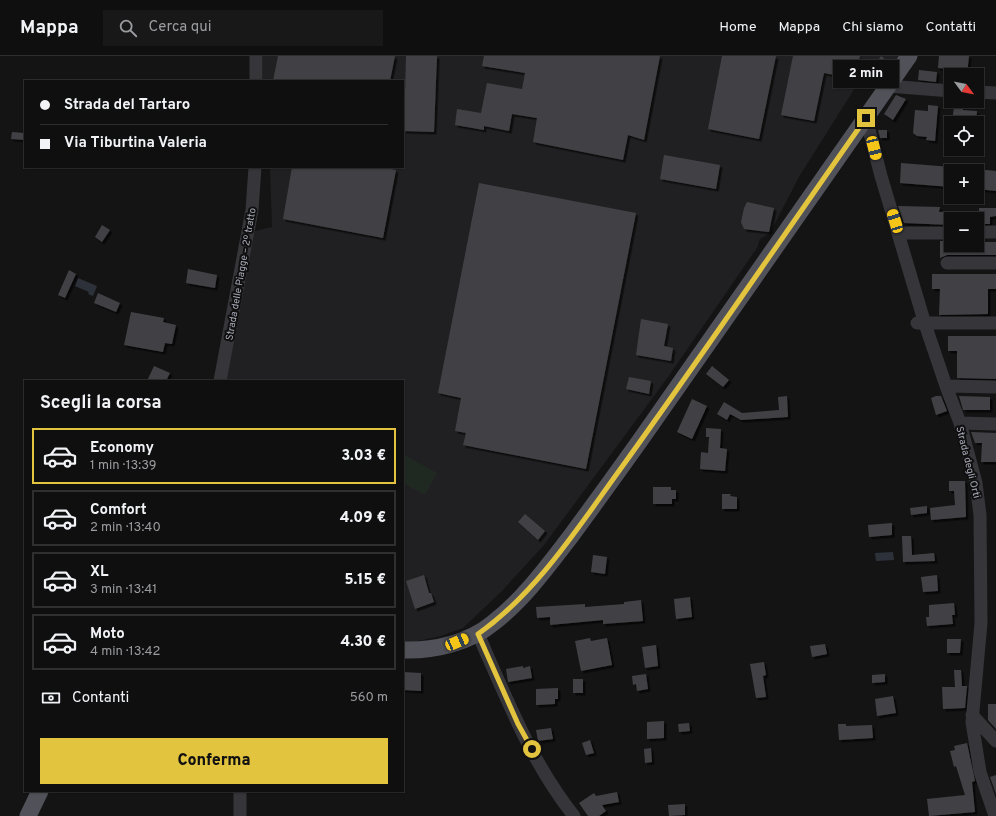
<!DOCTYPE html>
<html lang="it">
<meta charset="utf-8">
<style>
body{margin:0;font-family:Overpass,sans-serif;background:#181819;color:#f1f3f6;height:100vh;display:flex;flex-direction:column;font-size:15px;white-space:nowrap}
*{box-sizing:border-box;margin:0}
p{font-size:13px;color:#9b9c9f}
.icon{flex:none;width:22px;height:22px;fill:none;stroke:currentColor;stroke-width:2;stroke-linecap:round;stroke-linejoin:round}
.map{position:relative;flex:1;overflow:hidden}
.panel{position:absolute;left:24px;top:324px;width:380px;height:412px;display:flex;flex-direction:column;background:#0f0f10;border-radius:0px;box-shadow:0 1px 3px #0004,0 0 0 1px #2f2f30}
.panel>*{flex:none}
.guide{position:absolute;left:24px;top:24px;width:380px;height:88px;border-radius:0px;box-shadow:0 1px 3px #0004,0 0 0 1px #2f2f30;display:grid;align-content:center;height:88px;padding:0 16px;background:#0f0f10}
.needle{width:26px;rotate:122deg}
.controls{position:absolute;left:944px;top:12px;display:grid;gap:8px}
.controls a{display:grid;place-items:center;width:40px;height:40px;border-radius:0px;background:#0f0f10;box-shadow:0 1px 3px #0004,0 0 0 1px #2f2f30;font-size:20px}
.end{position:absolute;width:18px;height:18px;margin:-9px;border:5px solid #e3c43e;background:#111;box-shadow:0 0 0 2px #111}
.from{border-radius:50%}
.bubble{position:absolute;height:28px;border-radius:0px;background:#0f0f10;box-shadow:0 1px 3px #0004,0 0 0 1px #2f2f30;font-size:13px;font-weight:800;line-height:28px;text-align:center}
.car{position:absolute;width:12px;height:24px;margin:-12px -6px;border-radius:5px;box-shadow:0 0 3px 1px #0007;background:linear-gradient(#f5c518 24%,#345 0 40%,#f5c518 0 76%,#345 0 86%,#f5c518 0)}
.guide b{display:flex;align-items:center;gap:14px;height:38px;font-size:15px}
.guide b+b{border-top:1px solid #2f2f30}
.guide i{width:10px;height:10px;background:#f1f3f6}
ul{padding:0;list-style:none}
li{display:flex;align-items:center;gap:12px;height:56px;margin:0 8px 6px;padding:0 8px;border:2px solid #2f2f30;border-radius:0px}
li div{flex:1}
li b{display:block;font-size:15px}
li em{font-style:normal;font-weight:800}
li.current{border-color:#e3c43e}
li>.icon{width:36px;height:36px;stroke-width:1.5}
h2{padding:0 16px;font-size:18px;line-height:48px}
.pay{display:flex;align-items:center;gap:10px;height:44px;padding:0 16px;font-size:15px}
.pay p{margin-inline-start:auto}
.button{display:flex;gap:8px;margin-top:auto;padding:8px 16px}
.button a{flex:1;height:46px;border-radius:0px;background:#e3c43e;color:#111;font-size:16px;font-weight:800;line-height:46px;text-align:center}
header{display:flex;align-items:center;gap:24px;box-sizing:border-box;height:56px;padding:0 20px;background:#0f0f10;border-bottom:1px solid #2f2f30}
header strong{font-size:19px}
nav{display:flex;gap:22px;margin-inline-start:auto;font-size:14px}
.search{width:280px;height:36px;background:#181819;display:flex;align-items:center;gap:10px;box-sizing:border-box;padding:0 14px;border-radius:0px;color:#9b9c9f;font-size:15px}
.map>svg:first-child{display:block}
.built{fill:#202022}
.green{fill:#202822}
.water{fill:#2d323a}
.building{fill:#414145;filter:url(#shadow)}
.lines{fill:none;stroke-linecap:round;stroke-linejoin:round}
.minor{stroke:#35353a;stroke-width:13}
.major{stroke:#515259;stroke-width:17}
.route{stroke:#e3c43e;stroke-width:5}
.labels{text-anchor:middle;stroke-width:4;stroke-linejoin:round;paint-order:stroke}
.street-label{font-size:10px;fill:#a7a9b5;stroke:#0f0f10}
</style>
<header>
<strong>Mappa</strong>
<div class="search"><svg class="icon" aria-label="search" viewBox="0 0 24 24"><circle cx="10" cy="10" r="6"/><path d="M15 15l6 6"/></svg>Cerca qui</div>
<nav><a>Home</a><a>Mappa</a><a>Chi siamo</a><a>Contatti</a></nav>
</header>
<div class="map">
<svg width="996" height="760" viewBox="0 0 996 760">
<defs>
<filter id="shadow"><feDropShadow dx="2.5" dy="2.5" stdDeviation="0" flood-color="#0009"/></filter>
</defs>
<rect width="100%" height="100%" fill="#141415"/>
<!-- built -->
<path class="built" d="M263,0H898L876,31L855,32L800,119L770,177L760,183L757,192L668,321L544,489L501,536L463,572L441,580L408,587L403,586V325H223L255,175L272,171L270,111H403V25H263Z"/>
<!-- green -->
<path class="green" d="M403,398L437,417L425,439L403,427Z"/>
<!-- water -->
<path class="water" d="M78,222L97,230L93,240L88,238L89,236L75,230Z
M893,496L894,504L876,505L875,497Z"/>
<!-- building -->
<path class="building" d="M278,0H395L390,25H273Z
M406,0H437L434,76L404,75Z
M484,0H660L644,84L628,79L623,104L533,86L537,62L512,58L509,75L484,70V74L455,69L457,53L481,57L487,27L522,33L525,17L482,10Z
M722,0H776L759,83L708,73Z
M793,0H860L855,23L824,17L814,65L781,59Z
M881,0L891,8L886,14L877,6Z
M939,0H969L967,19L954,17V13L938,12Z
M919,14L937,16L936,26L918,24Z
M896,39L906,43L893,64L884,58Z
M928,49L938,50L935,85L926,84L927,81L917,80L913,77L915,54L928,55Z
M954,50L963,51V54L977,55L976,67H952Z
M878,74H887V82H880Z
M12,76L25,77V84L11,83Z
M664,99L720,109L716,133L660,123Z
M901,107L951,111V131L900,127Z
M292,111H380L396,114L383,182L283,163Z
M977,113L996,115V135L977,133Z
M479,127L636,157L586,413L463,389L466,377L455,375L461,342L438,337Z
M747,146L774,152L769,176L744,173L741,166L744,152Z
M898,150L940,151L939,156L964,155V163H951V169L904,167Z
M979,152H996V160L990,161V168H979Z
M102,169L110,174L102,186L95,181Z
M940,185H951V189H979V186H996V199H947L940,202Z
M188,213L217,219L215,232L186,227Z
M69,214L76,218L65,242L58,239Z
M932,218H996V233H988V258L939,259L940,233H932Z
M98,237L120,247L116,256L94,247Z
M131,256L164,262L163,266L176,269L172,288L165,287L163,296L124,289Z
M641,263L668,268L664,290L673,292L671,305L636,299Z
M948,280H996V323L957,322V295H948Z
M154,310L170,317L166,325H147Z
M712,310L729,324L723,331L706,318Z
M629,321L651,325L649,338L626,333Z
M787,340L788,361L741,364L730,358L727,364L717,358L724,346L742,357L779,354L778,341Z
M936,340H941L947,355L936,359L931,342Z
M959,340L990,341V354H963Z
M692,343L707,350L692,383L677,376Z
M706,372L721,373L720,392L727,393L725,415L700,413L701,396L708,397L709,381H706Z
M971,376L996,377V406H981L982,387H975Z
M949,425H965L966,461L931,464L930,452L955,449L954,435H949Z
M653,431H671V434H676V443H672V448H653Z
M722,438H731L730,440L737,441V453H722Z
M927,450V457L911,459L910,452Z
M525,458L545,475L538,484L518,466Z
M892,467V479L869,481L868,469Z
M902,480H911L912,499L934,497L935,505L903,506Z
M593,499L607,501L605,518L591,516Z
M424,519L429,537H431L434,546L415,553L406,525Z
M937,519L938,535L923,536L921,521Z
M690,541L692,561L676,563L674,543Z
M641,544L643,565L603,568V564L550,569V561L537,562L536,551L585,548V551L624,548V546Z
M954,547L955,559H952L953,568L927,570L926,561H929V549Z
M590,582L591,585L607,582L612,609L581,615L575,585Z
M947,583H961L960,597H947Z
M825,588L827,598L812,601L810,590Z
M656,589L658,610L645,612L642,591Z
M764,606L766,619L763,620L766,641L756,642L750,608Z
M523,610V612L530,610L532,622L508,626L506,613Z
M954,614H961L962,630H967L965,652L943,653L942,631H955Z
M403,616L421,617V635L403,634Z
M646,618L648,633L637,635L636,628L633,629L632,620Z
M885,618V626L872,627V619Z
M573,623H583V637H573Z
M558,632V643H555V648L536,649V633Z
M893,640L896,657L877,660L875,643Z
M988,648H996V673L988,664Z
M664,665V682L647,683V666Z
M689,667L690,675L679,676L678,668Z
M838,668H846V670L872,669L873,682L839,684Z
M551,672L553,683L538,685L536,674Z
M590,684L594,697L586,699L582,687Z
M967,687L975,725L972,726L975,756L929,760L927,743L965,739L956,710L954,711L950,695L955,694L954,690Z
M651,692L652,706L645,707L644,693Z
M996,719V738L990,721Z
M617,736L619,746L602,749L606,755L599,760H588L579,747L594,737L596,740Z
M685,748V759L669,760L668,749Z"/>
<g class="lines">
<!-- minor -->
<path class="minor" d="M256,25V0
M888,30L951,35
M977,36L996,37
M866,62L881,120L925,268L946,330L960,367L976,427L980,459L981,567L972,666L980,716L995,760
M977,176H996
M899,177H951
M947,207H996
M917,267H996
M220,325L252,154L255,111
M946,330L996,331
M960,367L996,368
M478,578C506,641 531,706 574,760
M972,659L996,685
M240,760V735"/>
<!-- major -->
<path class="major" d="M403,594C434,595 469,587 493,567C524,543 547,511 571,480C601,439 631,398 660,356C743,238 826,119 909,0
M28,760L40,735"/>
</g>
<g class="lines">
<!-- route -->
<path class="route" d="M532,693L518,668L478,578C538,536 581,467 624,408C706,294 785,177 866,62"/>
</g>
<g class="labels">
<!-- street labels -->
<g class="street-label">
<text transform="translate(240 218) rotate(-80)" y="4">Strada delle Piagge – 2º tratto</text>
<text transform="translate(969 406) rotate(76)" y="4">Strada degli Orti</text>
</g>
</g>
</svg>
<div class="controls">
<a><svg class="needle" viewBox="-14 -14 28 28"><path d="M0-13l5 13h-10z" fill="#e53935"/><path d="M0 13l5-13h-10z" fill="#9b9c9f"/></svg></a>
<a><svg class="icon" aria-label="locate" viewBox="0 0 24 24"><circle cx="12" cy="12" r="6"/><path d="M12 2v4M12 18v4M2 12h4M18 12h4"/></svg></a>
<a>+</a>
<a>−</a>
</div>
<i class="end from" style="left:532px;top:693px"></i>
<i class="end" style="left:866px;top:62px"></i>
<div class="bubble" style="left:833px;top:4px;width:66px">2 min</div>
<i class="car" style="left:874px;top:92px;rotate:166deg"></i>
<i class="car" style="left:895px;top:165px;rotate:343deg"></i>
<i class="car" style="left:457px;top:586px;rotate:67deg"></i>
<div class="guide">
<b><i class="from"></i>Strada del Tartaro</b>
<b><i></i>Via Tiburtina Valeria</b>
</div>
<section class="panel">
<h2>Scegli la corsa</h2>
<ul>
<li class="current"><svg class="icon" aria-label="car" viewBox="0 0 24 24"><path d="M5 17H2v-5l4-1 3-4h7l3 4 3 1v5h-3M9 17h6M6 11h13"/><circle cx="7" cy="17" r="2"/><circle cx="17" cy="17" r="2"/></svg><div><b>Economy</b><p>1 min · 13:39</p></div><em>3.03 €</em></li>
<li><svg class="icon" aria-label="car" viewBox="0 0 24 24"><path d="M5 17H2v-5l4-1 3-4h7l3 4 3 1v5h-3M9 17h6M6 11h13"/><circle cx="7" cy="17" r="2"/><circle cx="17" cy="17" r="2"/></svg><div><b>Comfort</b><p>2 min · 13:40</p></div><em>4.09 €</em></li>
<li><svg class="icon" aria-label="car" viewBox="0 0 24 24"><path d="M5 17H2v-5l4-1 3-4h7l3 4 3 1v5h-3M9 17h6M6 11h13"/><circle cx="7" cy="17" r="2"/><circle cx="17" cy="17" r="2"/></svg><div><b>XL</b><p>3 min · 13:41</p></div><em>5.15 €</em></li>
<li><svg class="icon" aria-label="car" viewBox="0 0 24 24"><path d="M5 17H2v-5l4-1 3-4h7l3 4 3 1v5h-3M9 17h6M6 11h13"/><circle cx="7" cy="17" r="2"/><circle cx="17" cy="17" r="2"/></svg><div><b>Moto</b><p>4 min · 13:42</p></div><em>4.30 €</em></li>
</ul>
<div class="pay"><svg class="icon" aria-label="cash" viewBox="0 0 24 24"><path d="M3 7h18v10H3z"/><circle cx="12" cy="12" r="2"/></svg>Contanti<p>560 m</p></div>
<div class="button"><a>Conferma</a></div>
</section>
</div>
